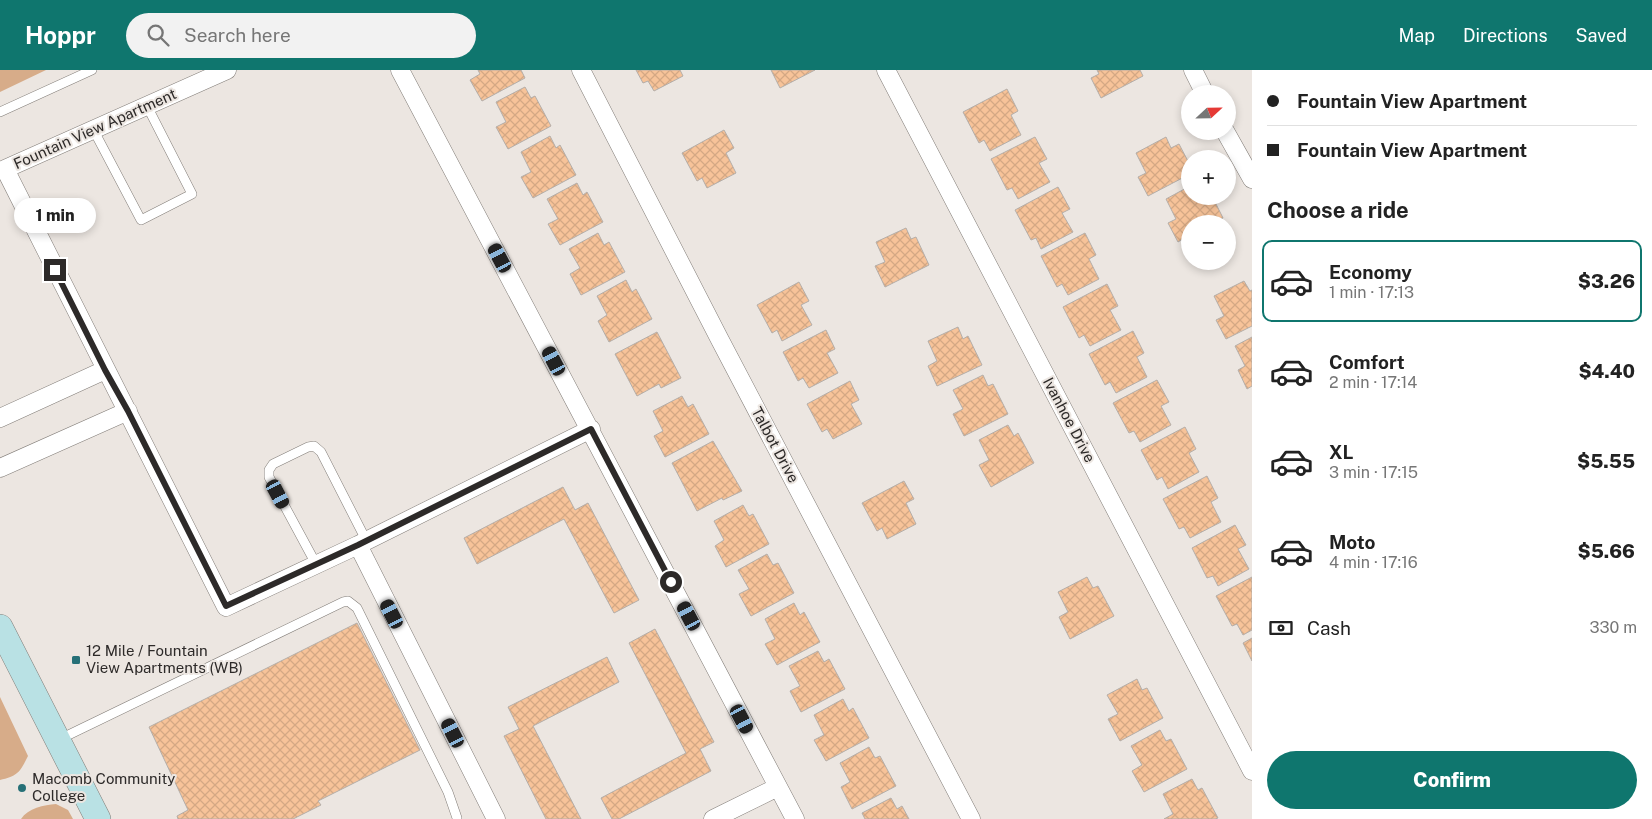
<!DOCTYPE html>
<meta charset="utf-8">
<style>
body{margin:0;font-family:"Public Sans",sans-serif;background:#f2f2f2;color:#222;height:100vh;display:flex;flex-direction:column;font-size:19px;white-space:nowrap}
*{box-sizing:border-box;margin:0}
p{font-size:16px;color:#767676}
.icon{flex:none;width:28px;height:28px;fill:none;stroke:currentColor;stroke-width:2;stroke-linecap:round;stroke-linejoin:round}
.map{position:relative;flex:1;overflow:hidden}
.sheet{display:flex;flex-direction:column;background:#fff;width:400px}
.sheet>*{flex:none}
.hud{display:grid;align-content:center;height:110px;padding:0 15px;background:#fff}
.needle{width:32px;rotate:68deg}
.fabs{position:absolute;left:1181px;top:15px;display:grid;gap:10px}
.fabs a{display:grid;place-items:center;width:55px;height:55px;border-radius:50%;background:#fff;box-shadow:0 2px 8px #0003;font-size:25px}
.end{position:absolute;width:22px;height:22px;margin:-11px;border:6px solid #2d2a29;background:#fff;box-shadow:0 0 0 2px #fff}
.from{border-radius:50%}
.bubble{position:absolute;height:35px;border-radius:18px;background:#fff;box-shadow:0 2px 8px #0003;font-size:16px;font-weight:800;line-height:35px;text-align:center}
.car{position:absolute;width:15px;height:30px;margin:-15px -8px;border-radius:6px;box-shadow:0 0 4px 1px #0007;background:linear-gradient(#222 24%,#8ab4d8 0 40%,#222 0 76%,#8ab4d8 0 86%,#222 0)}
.hud b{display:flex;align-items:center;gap:18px;height:48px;font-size:19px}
.hud b+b{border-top:1px solid #e0e0e0}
.hud i{width:12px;height:12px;background:#222}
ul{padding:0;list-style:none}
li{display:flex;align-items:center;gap:15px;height:82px;margin:0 10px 8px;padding:0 5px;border:2px solid transparent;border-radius:10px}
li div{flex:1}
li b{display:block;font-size:19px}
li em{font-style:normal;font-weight:800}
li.active{border-color:#0f766e}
li>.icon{width:45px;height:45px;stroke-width:1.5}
h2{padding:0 15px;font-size:22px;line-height:60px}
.pay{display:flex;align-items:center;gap:12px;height:55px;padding:0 15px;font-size:19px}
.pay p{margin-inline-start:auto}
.primary-button{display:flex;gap:10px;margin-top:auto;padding:10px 15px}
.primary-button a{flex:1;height:58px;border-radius:30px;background:#0f766e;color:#fff;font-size:20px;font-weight:800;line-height:58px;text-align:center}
header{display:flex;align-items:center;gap:30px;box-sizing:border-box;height:70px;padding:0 25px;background:#0f766e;color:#fff}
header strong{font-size:24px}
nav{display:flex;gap:28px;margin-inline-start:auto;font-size:18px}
.search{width:350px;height:45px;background:#f2f2f2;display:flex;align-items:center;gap:12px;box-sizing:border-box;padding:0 18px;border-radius:28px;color:#767676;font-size:19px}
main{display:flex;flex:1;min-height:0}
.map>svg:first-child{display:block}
.green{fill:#d7ac89}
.building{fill:url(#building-cross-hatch);stroke:#b4aea9}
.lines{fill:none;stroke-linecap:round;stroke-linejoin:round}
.service-casing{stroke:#827d78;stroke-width:10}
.minor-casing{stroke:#827d78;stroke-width:19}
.secondary-casing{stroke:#827d78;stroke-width:26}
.service{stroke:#fff;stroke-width:9}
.minor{stroke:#fff;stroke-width:18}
.secondary{stroke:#b9e1e4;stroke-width:25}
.route{stroke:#2d2a29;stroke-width:6}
.poi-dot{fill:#267077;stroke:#ece6e1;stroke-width:2}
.labels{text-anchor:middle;stroke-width:4;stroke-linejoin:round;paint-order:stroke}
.street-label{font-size:15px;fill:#2d2a29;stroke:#ece6e1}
.poi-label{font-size:15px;fill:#2d2a29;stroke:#ece6e1;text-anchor:start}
</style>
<header>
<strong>Hoppr</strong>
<div class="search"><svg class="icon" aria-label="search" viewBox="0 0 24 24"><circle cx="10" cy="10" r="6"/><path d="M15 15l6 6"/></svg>Search here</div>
<nav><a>Map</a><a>Directions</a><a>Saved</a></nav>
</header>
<main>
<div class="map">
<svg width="1252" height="749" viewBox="0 0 1252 749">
<defs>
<pattern id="building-cross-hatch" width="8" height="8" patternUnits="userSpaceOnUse" patternTransform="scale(1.25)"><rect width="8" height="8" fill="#f7c399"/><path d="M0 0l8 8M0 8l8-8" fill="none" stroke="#d4a884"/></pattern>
</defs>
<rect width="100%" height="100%" fill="#ece6e1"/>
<!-- green -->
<path class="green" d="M0,0H46L0,22Z
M0,627L28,686C20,702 18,706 0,710Z
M56,734L68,740L73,749H21C28,738 44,735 56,734Z"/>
<!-- building -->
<path class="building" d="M478,0H521L525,8L482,31L470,10L480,4Z
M636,0H680L683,6L654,21L648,11L643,13Z
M771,0H815L780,18Z
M1097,0H1140L1143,6L1101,28L1091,8L1099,4Z
M525,17L531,28L535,26L551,56L508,79L496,57L506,52L496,32Z
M1007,19L1018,41L1011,45L1021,65L990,81L984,70L979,73L963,42Z
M724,60L734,78L726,83L736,103L707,118L702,108L697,111L682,83Z
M550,66L556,78L560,75L576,105L533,128L521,107L531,102L521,82Z
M1035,67L1047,89L1039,93L1050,112L1018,129L1012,118L1007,120L991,89Z
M1166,67L1171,78L1179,74L1190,95V104L1148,126L1138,107L1146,103L1136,83Z
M577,113L583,125L587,122L603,152L560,175L548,154L558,149L547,129Z
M1190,116V126H1212L1223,148L1212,154H1190V165L1178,172L1168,153L1176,149L1166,129Z
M1058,117L1070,139L1062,143L1073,162L1041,179L1036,168L1031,170L1015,140Z
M906,158L911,169L916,167L929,195L885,217L875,196L885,192L876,172Z
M598,163L604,175L609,172L625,202L581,225L570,204L580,198L569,179Z
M1085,163L1096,185L1089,189L1099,209L1068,225L1062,214L1057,217L1041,186Z
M626,210L632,222L636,219L652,249L609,272L598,251L607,245L597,226Z
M1244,211L1250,221L1252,220V256L1226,269L1216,250L1224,246L1214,226Z
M799,212L809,231L801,235L812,255L782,271L777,260L772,263L757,235Z
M1107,214L1118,236L1110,240L1121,260L1090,276L1084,265L1079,268L1063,237Z
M958,257L963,269L968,266L982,295L937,316L928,296L937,291L928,271Z
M826,260L835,279L827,283L838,303L809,318L803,308L798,311L783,282Z
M1133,261L1144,283L1137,287L1147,307L1116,323L1110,312L1105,315L1089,284Z
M657,262L681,308L661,318L659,314L637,326L615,284Z
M1252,267V316L1247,319L1238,300L1245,296L1235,276Z
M983,305L988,316L993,314L1008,344L964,366L953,344L963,339L953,320Z
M1157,310L1169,332L1161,336L1171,355L1140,372L1134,361L1129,363L1113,333Z
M850,311L859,330L851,334L862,354L833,369L827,359L822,362L807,334Z
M682,326L688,337L693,334L709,364L665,387L654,366L663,361L653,341Z
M1008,355L1014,366L1018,363L1034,393L991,417L979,395L989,390L979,370Z
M1185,357L1196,379L1189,383L1199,402L1168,419L1162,407L1157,410L1141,380Z
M713,371L742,421L723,430L722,428L697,441L672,393Z
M1207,406L1218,428L1211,432L1221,452L1190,468L1184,457L1179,459L1163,429Z
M904,411L914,429L906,433L916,454L887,469L882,458L877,461L862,433Z
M563,417L575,440L588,433L639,530L614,543L564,449L477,494L464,468Z
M743,435L749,446L753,444L769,474L726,497L715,476L724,470L714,451Z
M1235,455L1246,475L1238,479L1249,499L1218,516L1213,506L1207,508L1192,478Z
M767,484L773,495L778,493L794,523L751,546L739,524L749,519L738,500Z
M1087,507L1093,518L1098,516L1114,546L1070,569L1059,547L1068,542L1058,522Z
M1252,507V560L1243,565L1237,554L1232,556L1216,526Z
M794,533L800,545L804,542L820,572L777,595L765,574L775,569L765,549Z
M357,553L420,680L318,731L321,735L293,749H178L177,746L188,740L149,657Z
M655,559L714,672L700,679L711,701L619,749H612L601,728L686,683L629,573Z
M1252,568V591L1243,573Z
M818,581L824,592L829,589L845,619L801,642L790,621L800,616L789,596Z
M607,587L619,612L533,656L581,749H546L504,666L519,659L508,637Z
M1137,609L1142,620L1147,618L1163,648L1120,671L1108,649L1118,644L1107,625Z
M843,629L849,641L853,638L869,668L826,691L814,670L824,665L814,645Z
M1160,660L1166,671L1171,669L1187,699L1144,722L1132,701L1142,695L1131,676Z
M869,677L875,688L880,686L896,716L852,739L841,717L850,712L840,693Z
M1192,709L1198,720L1202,718L1218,748L1215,749H1164L1173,744L1163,724Z
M891,728L897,739L902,736L909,749H865L862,743Z"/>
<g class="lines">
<defs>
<path id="service" d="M0,42L92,0
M93,59L141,150L192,124L147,36
M316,494L269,407V400L273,394L308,377L314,376L321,382L366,470
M58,670L343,532L348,531L357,538L448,722L457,748"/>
<path id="minor" d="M227,0L5,99L226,537L358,475L591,359
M400,0L795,749
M581,0L720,270L971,749
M886,0L1252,701
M1193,0L1205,24
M1225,61L1252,109
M0,348L105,300
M0,398L128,341
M358,475L496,749
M713,749L778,717"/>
<path id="secondary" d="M0,557L98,749"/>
</defs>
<!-- service casing -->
<use href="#service" class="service-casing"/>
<!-- minor casing -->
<use href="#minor" class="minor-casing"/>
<!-- secondary casing -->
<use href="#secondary" class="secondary-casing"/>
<!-- service -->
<use href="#service" class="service"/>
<!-- minor -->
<use href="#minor" class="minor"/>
<!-- secondary -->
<use href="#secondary" class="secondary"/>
</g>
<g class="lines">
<!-- route -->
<path class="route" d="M55,200L105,300L128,341L226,536L358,475L591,359L671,512"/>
</g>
<!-- markers -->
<g class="poi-dot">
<rect x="71" y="585" width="10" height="10" rx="2.5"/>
<circle cx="22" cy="718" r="5"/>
</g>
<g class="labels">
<!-- street labels -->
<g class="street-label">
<text transform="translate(95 59) rotate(-24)" y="5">Fountain View Apartment</text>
<text transform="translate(1069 350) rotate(62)" y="5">Ivanhoe Drive</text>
<text transform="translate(775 375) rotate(62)" y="5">Talbot Drive</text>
</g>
<!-- poi labels -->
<g class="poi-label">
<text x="86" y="586">12 Mile / Fountain<tspan x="86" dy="17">View Apartments (WB)</tspan></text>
<text x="32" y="714">Macomb Community<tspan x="32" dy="17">College</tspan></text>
</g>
</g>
</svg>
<div class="fabs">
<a><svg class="needle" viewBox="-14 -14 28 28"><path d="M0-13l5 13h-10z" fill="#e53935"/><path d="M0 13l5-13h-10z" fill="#767676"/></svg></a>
<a>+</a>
<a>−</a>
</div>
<i class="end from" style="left:671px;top:512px"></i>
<i class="end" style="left:55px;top:200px"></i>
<div class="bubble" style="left:14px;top:128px;width:82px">1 min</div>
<i class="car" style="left:500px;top:188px;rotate:332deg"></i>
<i class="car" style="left:554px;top:291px;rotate:332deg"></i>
<i class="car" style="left:278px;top:424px;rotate:152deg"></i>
<i class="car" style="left:392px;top:544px;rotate:333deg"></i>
<i class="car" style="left:689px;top:546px;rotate:332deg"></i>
<i class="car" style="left:742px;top:649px;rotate:152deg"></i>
<i class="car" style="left:453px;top:663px;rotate:333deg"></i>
</div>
<section class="sheet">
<div class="hud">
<b><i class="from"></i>Fountain View Apartment</b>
<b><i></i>Fountain View Apartment</b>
</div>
<h2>Choose a ride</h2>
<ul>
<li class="active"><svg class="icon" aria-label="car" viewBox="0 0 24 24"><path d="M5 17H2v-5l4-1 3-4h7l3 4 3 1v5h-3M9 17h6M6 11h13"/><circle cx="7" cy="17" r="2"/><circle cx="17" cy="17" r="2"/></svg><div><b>Economy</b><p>1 min · 17:13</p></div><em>$3.26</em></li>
<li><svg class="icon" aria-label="car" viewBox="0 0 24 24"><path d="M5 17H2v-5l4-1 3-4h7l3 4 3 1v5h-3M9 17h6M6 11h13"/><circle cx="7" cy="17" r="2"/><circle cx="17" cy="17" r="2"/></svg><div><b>Comfort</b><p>2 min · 17:14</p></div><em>$4.40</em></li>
<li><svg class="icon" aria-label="car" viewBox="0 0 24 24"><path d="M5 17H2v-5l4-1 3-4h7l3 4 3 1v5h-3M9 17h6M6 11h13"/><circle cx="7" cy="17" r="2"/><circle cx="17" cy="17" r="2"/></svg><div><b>XL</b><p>3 min · 17:15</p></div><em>$5.55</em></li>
<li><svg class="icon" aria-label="car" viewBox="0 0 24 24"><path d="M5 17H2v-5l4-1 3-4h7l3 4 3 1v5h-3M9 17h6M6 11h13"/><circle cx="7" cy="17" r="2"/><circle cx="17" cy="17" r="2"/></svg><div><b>Moto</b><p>4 min · 17:16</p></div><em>$5.66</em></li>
</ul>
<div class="pay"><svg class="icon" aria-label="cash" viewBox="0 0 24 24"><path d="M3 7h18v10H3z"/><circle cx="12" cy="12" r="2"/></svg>Cash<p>330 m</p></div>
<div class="primary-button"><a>Confirm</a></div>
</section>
</main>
